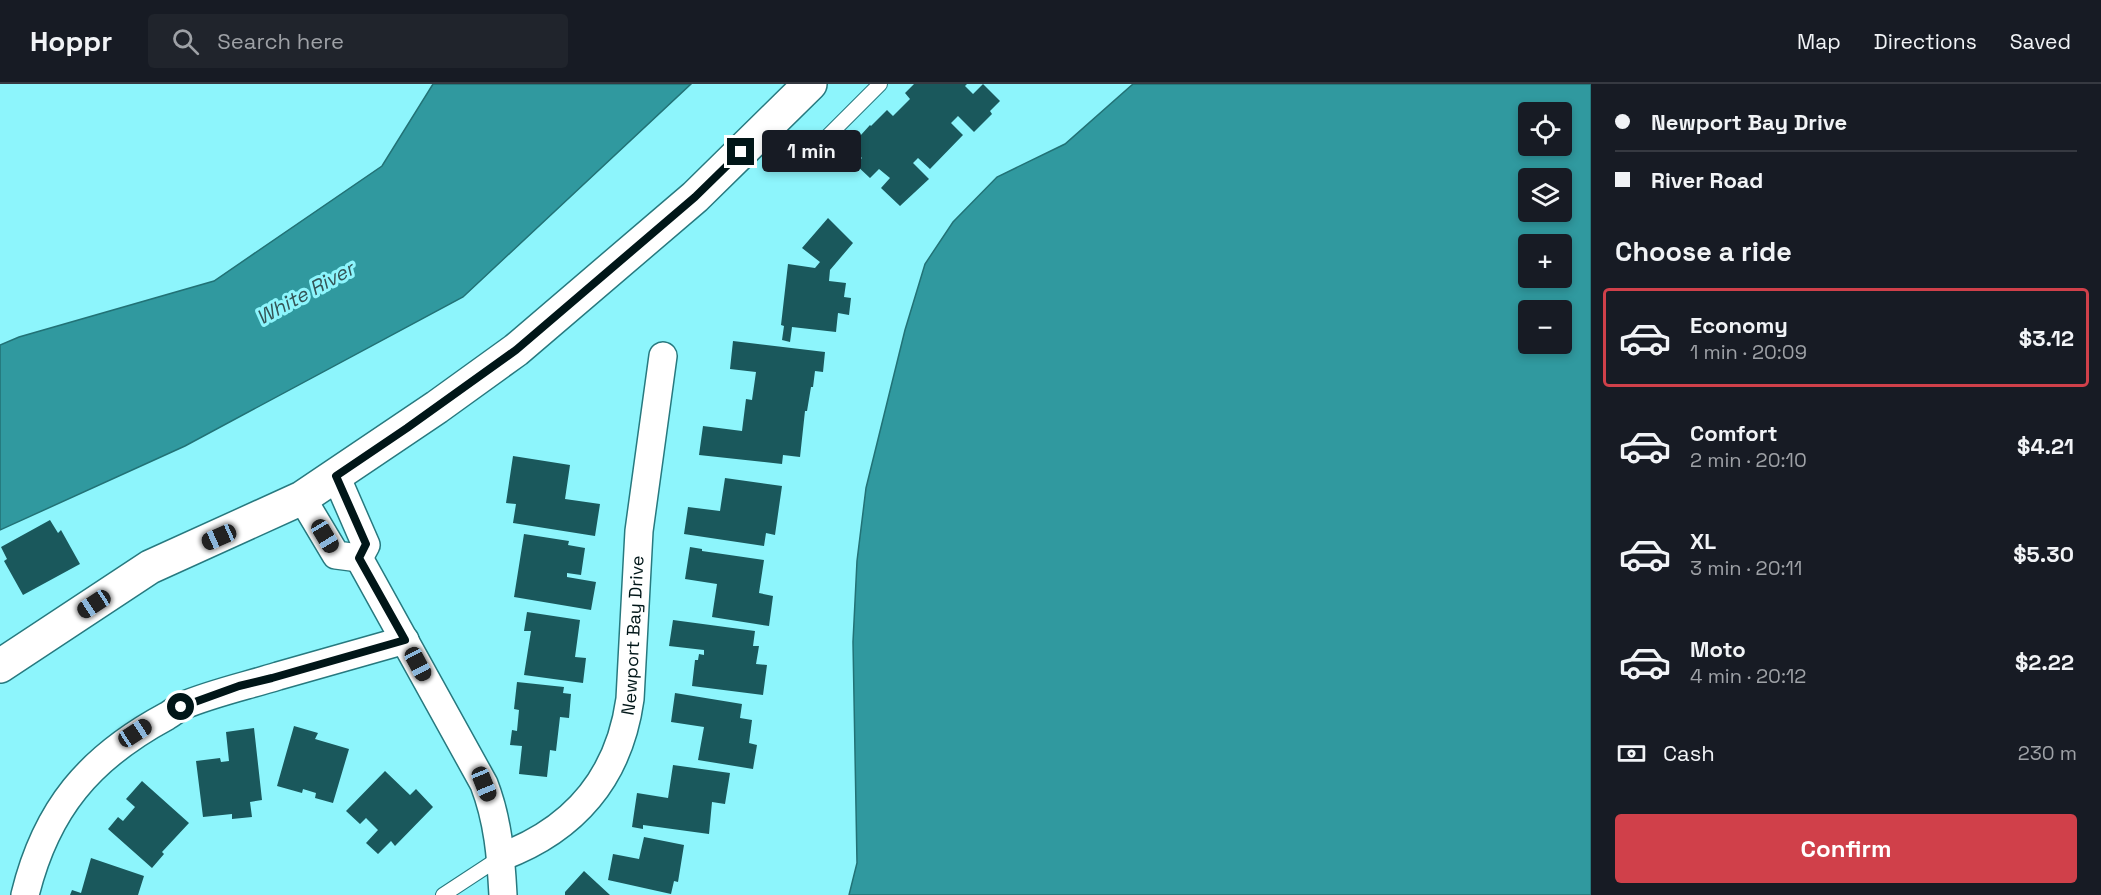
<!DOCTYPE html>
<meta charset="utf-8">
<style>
body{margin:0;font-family:"Space Grotesk",sans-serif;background:#20242c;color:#f1f3f6;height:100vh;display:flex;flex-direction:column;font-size:22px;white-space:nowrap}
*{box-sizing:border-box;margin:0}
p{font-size:20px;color:#9ea1a6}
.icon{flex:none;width:33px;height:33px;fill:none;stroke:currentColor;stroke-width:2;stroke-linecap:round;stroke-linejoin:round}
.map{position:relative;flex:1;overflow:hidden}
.side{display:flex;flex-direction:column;background:#171b24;width:510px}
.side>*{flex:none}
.banner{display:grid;align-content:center;height:132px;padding:0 24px;background:#171b24}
.controls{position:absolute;left:1518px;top:18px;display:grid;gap:12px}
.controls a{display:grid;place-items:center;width:54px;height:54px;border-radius:6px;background:#171b24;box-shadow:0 3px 9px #0003;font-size:30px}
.end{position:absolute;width:27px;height:27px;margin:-14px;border:8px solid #011618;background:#fff;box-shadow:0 0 0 3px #fff}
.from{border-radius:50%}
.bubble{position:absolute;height:42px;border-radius:6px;background:#171b24;box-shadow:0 3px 9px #0003;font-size:20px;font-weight:700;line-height:42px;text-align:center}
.car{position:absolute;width:18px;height:36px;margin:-18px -9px;border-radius:8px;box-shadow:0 0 4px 2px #0007;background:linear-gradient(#222 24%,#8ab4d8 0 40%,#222 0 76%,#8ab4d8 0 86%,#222 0)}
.banner b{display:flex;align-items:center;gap:21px;height:57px;font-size:22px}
.banner b+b{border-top:2px solid #363941}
.banner i{width:15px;height:15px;background:#f1f3f6}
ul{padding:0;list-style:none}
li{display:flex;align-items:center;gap:18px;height:99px;margin:0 12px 9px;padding:0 12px;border:3px solid transparent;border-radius:6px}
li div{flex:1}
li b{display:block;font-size:22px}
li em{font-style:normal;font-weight:700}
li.current{border-color:#d0404a}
li>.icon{width:54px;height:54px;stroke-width:1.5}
h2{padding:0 24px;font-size:27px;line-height:72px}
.pay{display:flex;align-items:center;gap:15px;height:66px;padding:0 24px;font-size:22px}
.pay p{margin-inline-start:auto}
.button{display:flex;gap:12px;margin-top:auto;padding:12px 24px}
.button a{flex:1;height:69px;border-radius:6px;background:#d0404a;color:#fff;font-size:24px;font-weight:700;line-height:69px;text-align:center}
header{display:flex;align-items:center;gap:36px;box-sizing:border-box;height:84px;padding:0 30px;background:#171b24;border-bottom:2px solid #363941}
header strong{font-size:28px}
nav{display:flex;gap:33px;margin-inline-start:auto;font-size:21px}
.search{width:420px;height:54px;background:#20242c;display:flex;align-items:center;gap:15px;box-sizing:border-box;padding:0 21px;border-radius:6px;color:#9ea1a6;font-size:22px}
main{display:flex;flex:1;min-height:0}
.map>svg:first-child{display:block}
.water{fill:#30999f;stroke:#227276;stroke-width:1.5;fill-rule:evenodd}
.building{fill:#1a585c}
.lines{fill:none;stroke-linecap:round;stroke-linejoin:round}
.service-casing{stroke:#27797f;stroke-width:16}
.minor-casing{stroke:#27797f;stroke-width:30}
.tertiary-casing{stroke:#27797f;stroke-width:36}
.service{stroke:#fff;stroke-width:14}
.minor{stroke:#fff;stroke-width:27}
.tertiary{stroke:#fff;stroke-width:33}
.route{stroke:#011618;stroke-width:8}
.labels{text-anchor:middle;stroke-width:6;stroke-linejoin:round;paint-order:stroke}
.street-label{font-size:18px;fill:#011618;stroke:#8df5fc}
.water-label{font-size:20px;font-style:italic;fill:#345456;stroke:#8df5fc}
</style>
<header>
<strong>Hoppr</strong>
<div class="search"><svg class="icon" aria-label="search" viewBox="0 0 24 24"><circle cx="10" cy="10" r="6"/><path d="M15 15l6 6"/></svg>Search here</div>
<nav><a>Map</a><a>Directions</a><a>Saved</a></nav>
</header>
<main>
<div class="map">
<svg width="1591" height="811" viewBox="0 0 1591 811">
<rect width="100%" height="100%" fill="#8df5fc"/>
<!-- water -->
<path class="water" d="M433,0H691L463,213L185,362L0,446V261L19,253L214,197L382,82Z
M1133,0H1591V811H849L857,779L853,558L857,477L866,404L905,246L925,180L953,138L997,93L1065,60ZM1528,28H1562V62H1528ZM1528,94H1562V128H1528ZM1528,160H1562V194H1528ZM1528,226H1562V260H1528Z"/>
<!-- building -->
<path class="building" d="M914,0H967L965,2L973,10L983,0L1000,17L990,27L992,30L974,48L958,32L951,39L963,51L930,85L918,74L913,79L929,95L900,122L881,104L890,94L879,85L870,94L855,80L862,74L850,63L870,41L871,42L887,26L893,32L910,15L905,9Z
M828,134L853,159L830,186L829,197L846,199L844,213L851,214L849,231L838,229L836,248L792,243L790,258L782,256L784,242L781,241L788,180L815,184L820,178L802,164Z
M733,257L825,268L823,288L815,287L813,303H811L807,327H805L800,373L783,371L782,380L699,371L703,342L742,347L746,315L752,316L756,288L730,285Z
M513,372L570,381L565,415L600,420L595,452L513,439L516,420L506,419Z
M725,394L782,402L775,451L766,449L764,462L684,450L688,423L720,427Z
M50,436L58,449L61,446L80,480L23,511L4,477L7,475L1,463Z
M524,450L569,457L568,461L585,464L581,491L567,489V493L596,498L591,526L514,513Z
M690,463L702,465V467L764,476L759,509L773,512L769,542L712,533L717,500L685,495Z
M527,528L580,536L575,573L586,574L583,599L524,591L531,547H524Z
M673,536L755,547L753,562H759L756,580L767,581L763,611L692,602L695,576H698L699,570L704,571V566L669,562Z
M517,598L564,603L563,609L571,610L569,634L560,633L556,667L550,666L547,693L519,690L522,662L510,661L512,646L517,647L519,626L514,625Z
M675,609L742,620L740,634L752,636L749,659L757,661L753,685L698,676L704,643L671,638Z
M294,642L318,649L315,655L349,665L333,719L315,714L316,709L303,705L302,709L277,702Z
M254,644L262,716L250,718L252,733L232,735V730L203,733L196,677L220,674L221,678L229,677L226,648Z
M673,681L730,689L725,720L712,718L709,750L643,741V745L632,743L637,709L668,714Z
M385,687L410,711L416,705L433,723L395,762L391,757L378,770L366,759L378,746L366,734L360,740L346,727Z
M142,697L189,739L162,768L164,770L152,784L108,745L118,733L123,737L135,723L126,715Z
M644,753L684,761L678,798L674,797L671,810L608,796L613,770L639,775Z
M91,774L144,792L138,811H70L72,806L81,809Z
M584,787L610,811H565V808Z"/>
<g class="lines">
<defs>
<path id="service" d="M825,55L880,0
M443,811L501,773"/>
<g id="minor">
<path d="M336,392L366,461L359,474"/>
<path d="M302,414L336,471L359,474"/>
<path d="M359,474L484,700C498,736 501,773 503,811"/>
<path id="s1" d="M501,773C574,746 619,694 630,615L639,447L663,272"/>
<path d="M25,811C46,725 89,674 167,632C172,629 177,625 182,622C213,609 246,602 278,592C320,580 363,568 405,556"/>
</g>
<path id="tertiary" d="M0,582L150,483L302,414L437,323L516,266L695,113L810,0"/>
</defs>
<!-- service casing -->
<use href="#service" class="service-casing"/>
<!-- minor casing -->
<use href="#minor" class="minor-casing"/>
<!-- tertiary casing -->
<use href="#tertiary" class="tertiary-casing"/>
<!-- service -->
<use href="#service" class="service"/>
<!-- minor -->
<use href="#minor" class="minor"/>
<!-- tertiary -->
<use href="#tertiary" class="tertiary"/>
</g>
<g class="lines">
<!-- route -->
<path class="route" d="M181,623L239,602L272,594L405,556L359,474L366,460L336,392L407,344L516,266L695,113L741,68"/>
</g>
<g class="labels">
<!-- street labels -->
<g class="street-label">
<text dy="6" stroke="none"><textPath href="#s1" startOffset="279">Newport Bay Drive</textPath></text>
</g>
<!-- water labels -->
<g class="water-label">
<text transform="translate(305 209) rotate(-29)" y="7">White River</text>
</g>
</g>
</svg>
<div class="controls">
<a><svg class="icon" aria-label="locate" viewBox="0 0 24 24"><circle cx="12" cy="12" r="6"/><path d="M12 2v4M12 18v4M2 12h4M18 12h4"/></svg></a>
<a><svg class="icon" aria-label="layers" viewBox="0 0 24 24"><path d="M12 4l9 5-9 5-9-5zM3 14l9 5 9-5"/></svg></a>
<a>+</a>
<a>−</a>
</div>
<i class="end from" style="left:181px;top:623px"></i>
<i class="end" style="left:741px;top:68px"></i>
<div class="bubble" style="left:762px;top:46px;width:99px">1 min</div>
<i class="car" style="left:325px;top:452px;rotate:149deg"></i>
<i class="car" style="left:219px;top:453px;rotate:246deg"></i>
<i class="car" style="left:94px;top:520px;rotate:237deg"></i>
<i class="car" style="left:418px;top:580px;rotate:152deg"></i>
<i class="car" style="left:135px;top:649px;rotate:57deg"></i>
<i class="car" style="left:484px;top:700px;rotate:158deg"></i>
</div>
<section class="side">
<div class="banner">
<b><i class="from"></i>Newport Bay Drive</b>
<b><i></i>River Road</b>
</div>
<h2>Choose a ride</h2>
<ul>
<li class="current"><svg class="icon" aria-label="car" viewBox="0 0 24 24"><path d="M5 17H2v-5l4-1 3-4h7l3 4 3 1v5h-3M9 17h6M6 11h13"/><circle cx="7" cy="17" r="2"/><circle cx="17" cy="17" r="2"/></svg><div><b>Economy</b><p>1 min · 20:09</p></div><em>$3.12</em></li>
<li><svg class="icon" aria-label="car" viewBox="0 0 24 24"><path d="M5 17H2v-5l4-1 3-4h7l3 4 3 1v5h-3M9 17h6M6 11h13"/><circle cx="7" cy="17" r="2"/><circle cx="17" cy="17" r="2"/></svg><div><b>Comfort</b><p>2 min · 20:10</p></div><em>$4.21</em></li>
<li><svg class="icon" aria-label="car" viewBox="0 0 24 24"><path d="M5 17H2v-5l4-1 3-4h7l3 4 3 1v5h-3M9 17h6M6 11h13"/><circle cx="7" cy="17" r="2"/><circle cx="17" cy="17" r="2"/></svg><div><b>XL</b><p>3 min · 20:11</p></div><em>$5.30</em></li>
<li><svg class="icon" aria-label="car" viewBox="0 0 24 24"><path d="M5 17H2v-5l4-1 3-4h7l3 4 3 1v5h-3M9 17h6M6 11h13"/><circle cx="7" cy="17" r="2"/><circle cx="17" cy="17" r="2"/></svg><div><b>Moto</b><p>4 min · 20:12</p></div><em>$2.22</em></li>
</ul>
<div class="pay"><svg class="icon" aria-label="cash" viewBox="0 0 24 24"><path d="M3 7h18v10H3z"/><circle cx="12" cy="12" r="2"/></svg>Cash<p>230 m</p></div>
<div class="button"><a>Confirm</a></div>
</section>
</main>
